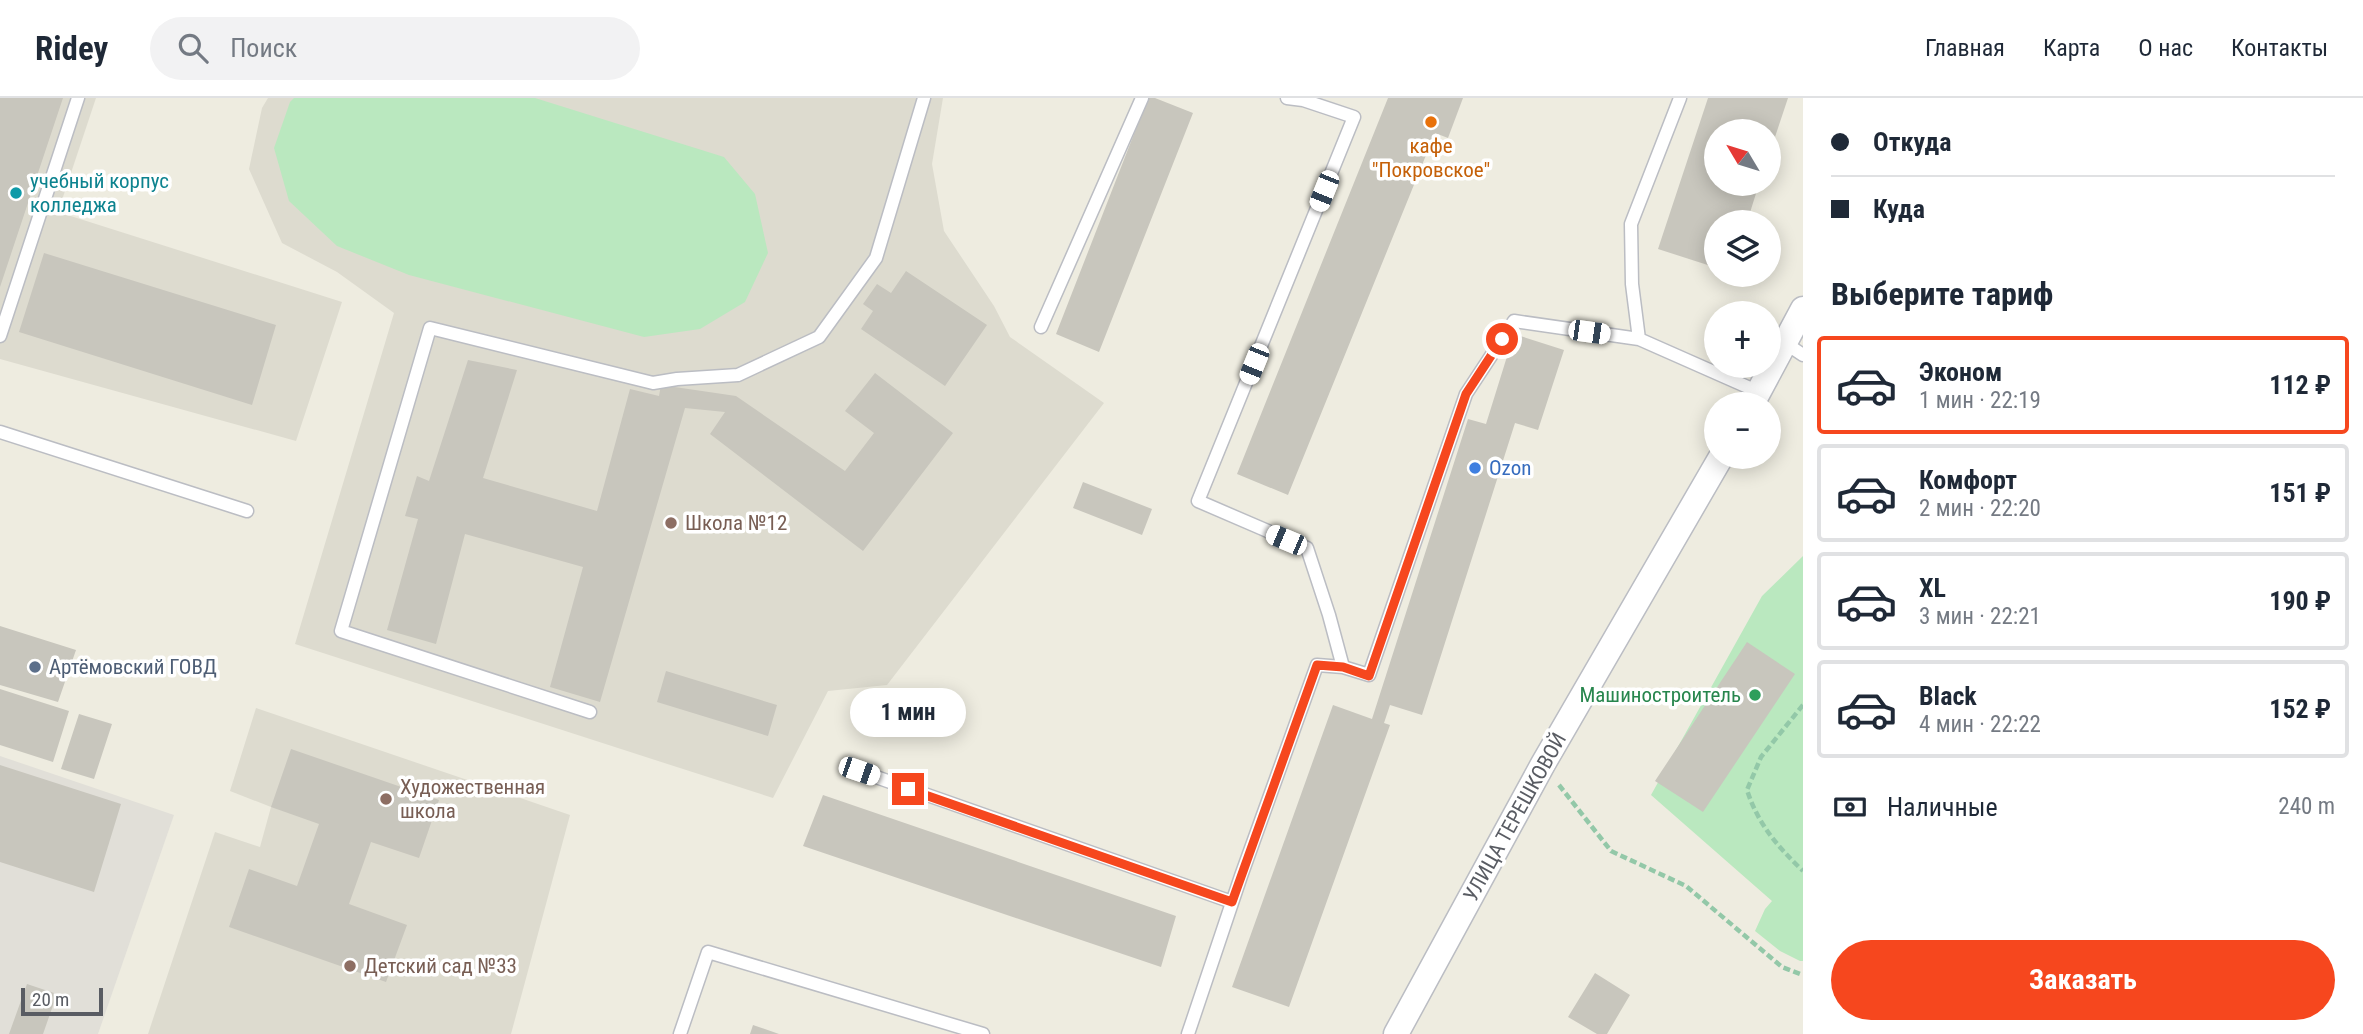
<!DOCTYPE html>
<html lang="ru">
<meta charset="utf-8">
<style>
body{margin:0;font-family:"Roboto Condensed",sans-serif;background:#f2f2f3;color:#1f2937;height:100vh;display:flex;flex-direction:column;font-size:26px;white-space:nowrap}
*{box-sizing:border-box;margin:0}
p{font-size:23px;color:#747a83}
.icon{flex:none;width:38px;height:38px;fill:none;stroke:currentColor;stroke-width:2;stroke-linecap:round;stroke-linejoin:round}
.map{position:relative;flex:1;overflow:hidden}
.panel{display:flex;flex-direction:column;background:#fff;width:560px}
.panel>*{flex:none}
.banner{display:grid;align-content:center;height:154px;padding:0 28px;background:#fff}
.needle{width:46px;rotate:308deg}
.controls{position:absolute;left:1704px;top:21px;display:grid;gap:14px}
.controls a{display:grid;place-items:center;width:77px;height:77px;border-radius:50%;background:#fff;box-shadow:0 4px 18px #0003;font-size:35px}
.scale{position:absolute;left:21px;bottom:18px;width:82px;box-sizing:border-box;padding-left:7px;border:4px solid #595c63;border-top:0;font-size:19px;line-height:24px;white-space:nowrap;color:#595c63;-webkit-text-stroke:5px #fff;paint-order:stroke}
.end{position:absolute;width:32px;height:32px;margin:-16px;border:9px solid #f6471e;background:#fff;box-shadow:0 0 0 4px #fff}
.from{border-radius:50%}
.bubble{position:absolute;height:49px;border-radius:24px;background:#fff;box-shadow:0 4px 18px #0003;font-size:23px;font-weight:700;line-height:49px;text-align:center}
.car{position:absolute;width:21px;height:42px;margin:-21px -10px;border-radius:9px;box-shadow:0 0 5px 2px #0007;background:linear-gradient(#fff 24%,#345 0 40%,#fff 0 76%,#345 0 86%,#fff 0)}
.banner b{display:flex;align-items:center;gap:24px;height:66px;font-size:26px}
.banner b+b{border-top:2px solid #e0e1e3}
.banner i{width:18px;height:18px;background:#1f2937}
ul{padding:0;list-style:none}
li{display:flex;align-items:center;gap:21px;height:98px;margin:0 14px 10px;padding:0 14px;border:4px solid #e0e1e3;border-radius:7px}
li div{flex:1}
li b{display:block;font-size:26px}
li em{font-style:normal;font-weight:700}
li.active{border-color:#f6471e}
li>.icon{width:63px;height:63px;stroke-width:1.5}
h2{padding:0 28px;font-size:32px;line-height:84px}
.pay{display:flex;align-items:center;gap:18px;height:77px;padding:0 28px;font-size:26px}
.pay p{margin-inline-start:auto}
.primary-button{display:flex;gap:14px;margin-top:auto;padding:14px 28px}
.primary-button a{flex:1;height:80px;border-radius:42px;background:#f6471e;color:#fff;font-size:28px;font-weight:700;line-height:80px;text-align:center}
header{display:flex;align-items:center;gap:42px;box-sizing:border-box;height:98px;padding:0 35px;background:#fff;border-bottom:2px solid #e0e1e3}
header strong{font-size:33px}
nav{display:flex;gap:38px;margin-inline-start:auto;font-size:24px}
.search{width:490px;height:63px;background:#f2f2f3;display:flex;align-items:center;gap:18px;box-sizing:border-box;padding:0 24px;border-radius:38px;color:#747a83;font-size:26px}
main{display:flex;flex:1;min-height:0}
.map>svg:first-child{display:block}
.industrial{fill:#e1dfd8}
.education{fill:#dddbcf}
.green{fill:#bae8bf}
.building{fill:#c8c6bd}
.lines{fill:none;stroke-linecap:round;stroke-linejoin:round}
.lane-casing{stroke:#bbbdc3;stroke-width:15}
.street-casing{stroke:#bbbdc3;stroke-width:27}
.path{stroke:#93c8a8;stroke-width:4.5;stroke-dasharray:7 3.5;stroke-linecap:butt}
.lane{stroke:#fff;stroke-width:12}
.street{stroke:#fff;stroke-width:24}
.route{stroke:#f6471e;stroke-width:9}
.food-dot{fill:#e8710a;stroke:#fff;stroke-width:2.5}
.culture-dot{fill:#0f9aa8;stroke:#fff;stroke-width:2.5}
.shop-dot{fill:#3f7fe0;stroke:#fff;stroke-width:2.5}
.education-dot{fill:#8d6e63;stroke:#fff;stroke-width:2.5}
.service-dot{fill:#5c6f8a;stroke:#fff;stroke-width:2.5}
.leisure-dot{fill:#2e9e5b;stroke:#fff;stroke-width:2.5}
.labels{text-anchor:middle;stroke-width:7;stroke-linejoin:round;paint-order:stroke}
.food-label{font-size:21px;fill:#c56008;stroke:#fff}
.culture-label{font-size:21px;fill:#0d838f;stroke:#fff;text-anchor:start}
.shop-label{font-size:21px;fill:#366cbe;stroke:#fff;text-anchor:start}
.education-label{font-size:21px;fill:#785e54;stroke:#fff;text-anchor:start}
.service-label{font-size:21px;fill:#4e5e75;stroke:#fff;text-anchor:start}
.leisure-label{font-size:21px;fill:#27864d;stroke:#fff;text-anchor:end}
.street-label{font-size:21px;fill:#595c63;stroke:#fff}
</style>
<header>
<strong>Ridey</strong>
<div class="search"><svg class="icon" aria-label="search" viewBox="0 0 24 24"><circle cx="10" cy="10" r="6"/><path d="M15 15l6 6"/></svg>Поиск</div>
<nav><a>Главная</a><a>Карта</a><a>О нас</a><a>Контакты</a></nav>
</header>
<main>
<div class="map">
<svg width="1803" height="936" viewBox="0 0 1803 936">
<rect width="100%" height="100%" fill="#eeece0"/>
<!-- industrial -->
<path class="industrial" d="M0,658L174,717L98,936H0Z"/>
<!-- education -->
<path class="education" d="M0,0H96L58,114L342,204L296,343L0,261Z
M268,0H943L932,66L944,133L994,208L1010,239L1104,305L887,587L828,593L773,700L295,546L394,215L337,174L282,145L249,71L262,10Z
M256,610L570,717L511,936H148L215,734L260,749L271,709L230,693Z"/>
<!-- green -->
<path class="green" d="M294,0H535L724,59L755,96L768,155L745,204L700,231L644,239L409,177L337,148L289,103L274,50L290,4Z
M1803,458V863H1800L1780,853L1755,833L1765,811L1772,803L1651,697L1762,498Z"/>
<!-- building -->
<path class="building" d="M0,0H63L0,189Z
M1148,0H1155L1193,15L1099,254L1056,236Z
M1388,0H1463L1448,40L1435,35L1288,397L1237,376Z
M1708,0H1788L1770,54L1769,33H1717V86H1759L1747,124H1717V170L1658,151Z
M44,155L276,227L252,307L19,234Z
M906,173L987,227L945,288L861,231L873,213L863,206L877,186L891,195Z
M1514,236L1564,252L1538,332L1515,325L1422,617L1390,607L1384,625L1390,627L1289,909L1232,889L1333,607L1372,621L1468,321L1486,326Z
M468,262L517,272L483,380L597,413L630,291L659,298L661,287L736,298L845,373L874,335L845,313L875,275L953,335L863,453L710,336L725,314L685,310L600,604L550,589L583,469L465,436L436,546L387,532L418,421L405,418L417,378L429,383Z
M1083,384L1152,411L1142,437L1073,410Z
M0,528L76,552L58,604L0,587Z
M1747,544L1795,576L1703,714L1655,683Z
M666,573L777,607L768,638L657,604Z
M0,591L69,613L53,664L0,647Z
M79,616L112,626L94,681L61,671Z
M291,651L439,702L419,760L371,744L349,806L407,827L386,884L229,829L249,771L297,788L319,726L271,709Z
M0,667L121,706L94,794L0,764Z
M823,697L1176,818L1161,869L803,748Z
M1595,875L1630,897L1607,936H1597L1568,919Z
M27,886L57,896L43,936H9Z
M753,927L779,936H750Z"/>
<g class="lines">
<defs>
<path id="lane" d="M1287,0L1303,2L1354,19L1198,403L1307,450L1329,517L1343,569
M1041,229L1142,0
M0,238L78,0
M1639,241L1632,186L1631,126L1680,0
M1785,245L1803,257
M0,334L247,413
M590,614L341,533L430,230L653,285L677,281L738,277L819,239L876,160L924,0
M859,673L1232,804
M680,936L708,854L983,936
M1188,936L1241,778L1317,567L1343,569L1369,577L1466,296L1514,223L1639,241L1759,294"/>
<path id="street" d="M1752,306L1803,211
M1396,936L1543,666L1721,359"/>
</defs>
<!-- lane casing -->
<use href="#lane" class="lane-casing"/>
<!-- street casing -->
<use href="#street" class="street-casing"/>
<!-- path -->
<path class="path" d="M1803,607L1761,659L1747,692C1758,726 1777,748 1803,773
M1559,687L1611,753L1686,788L1782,869L1803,877"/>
<!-- lane -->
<use href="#lane" class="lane"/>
<!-- street -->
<use href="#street" class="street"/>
</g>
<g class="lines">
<!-- route -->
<path class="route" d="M908,691L1232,804L1317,567L1343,569L1369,578L1466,296L1502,241"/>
</g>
<!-- markers -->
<circle class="food-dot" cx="1431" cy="24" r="7"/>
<circle class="culture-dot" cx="16" cy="95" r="7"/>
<circle class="shop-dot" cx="1475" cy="370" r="7"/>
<g class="education-dot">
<circle cx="671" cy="425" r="7"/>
<circle cx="386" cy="701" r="7"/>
<circle cx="350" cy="868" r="7"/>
</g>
<circle class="service-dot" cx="35" cy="569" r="7"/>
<circle class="leisure-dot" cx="1755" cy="597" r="7"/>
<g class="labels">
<!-- food labels -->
<g class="food-label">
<text x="1431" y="55">кафе<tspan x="1431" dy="24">"Покровское"</tspan></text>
</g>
<!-- culture labels -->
<g class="culture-label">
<text x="30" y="90">учебный корпус<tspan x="30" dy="24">колледжа</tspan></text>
</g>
<!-- shop labels -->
<g class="shop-label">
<text x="1489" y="377">Ozon</text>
</g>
<!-- education labels -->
<g class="education-label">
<text x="685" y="432">Школа №12</text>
<text x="400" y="696">Художественная<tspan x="400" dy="24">школа</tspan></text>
<text x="364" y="875">Детский сад №33</text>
</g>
<!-- service labels -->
<g class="service-label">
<text x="49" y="576">Артёмовский ГОВД</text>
</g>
<!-- leisure labels -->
<g class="leisure-label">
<text x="1741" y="604">Машиностроитель</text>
</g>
<!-- street labels -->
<g class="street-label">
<text transform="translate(1515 719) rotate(-61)" y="7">УЛИЦА ТЕРЕШКОВОЙ</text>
</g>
</g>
</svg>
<div class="controls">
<a><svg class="needle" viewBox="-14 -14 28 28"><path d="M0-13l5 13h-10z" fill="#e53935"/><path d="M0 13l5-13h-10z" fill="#747a83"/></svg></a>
<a><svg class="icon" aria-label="layers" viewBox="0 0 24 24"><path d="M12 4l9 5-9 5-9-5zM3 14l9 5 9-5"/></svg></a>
<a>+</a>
<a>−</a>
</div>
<div class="scale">20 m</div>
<i class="end from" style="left:1502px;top:241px"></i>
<i class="end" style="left:908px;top:691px"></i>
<div class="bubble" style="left:850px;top:590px;width:116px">1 мин</div>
<i class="car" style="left:1324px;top:93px;rotate:202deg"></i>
<i class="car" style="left:1589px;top:234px;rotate:98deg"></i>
<i class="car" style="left:1254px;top:266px;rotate:202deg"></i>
<i class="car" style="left:1286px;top:442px;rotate:293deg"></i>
<i class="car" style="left:859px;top:673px;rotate:109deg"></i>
</div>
<section class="panel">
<div class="banner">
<b><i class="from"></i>Откуда</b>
<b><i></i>Куда</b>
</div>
<h2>Выберите тариф</h2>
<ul>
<li class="active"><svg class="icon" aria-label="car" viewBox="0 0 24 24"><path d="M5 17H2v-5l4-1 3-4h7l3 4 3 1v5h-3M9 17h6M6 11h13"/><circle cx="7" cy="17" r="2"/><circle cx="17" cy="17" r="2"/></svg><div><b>Эконом</b><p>1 мин · 22:19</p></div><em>112 ₽</em></li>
<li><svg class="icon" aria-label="car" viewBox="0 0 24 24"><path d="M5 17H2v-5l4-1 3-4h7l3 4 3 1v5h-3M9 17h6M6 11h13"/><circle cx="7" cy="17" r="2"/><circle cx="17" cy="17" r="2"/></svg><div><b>Комфорт</b><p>2 мин · 22:20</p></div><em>151 ₽</em></li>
<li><svg class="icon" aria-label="car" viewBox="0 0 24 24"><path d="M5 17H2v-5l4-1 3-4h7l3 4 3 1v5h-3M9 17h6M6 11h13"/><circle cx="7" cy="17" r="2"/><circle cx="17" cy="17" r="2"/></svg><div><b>XL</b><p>3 мин · 22:21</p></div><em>190 ₽</em></li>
<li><svg class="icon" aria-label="car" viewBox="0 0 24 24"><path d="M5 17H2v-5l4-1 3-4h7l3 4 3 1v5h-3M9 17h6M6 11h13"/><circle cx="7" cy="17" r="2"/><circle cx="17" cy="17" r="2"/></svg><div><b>Black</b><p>4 мин · 22:22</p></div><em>152 ₽</em></li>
</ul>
<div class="pay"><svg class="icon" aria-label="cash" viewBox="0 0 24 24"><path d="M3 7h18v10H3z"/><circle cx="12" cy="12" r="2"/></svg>Наличные<p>240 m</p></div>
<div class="primary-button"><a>Заказать</a></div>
</section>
</main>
